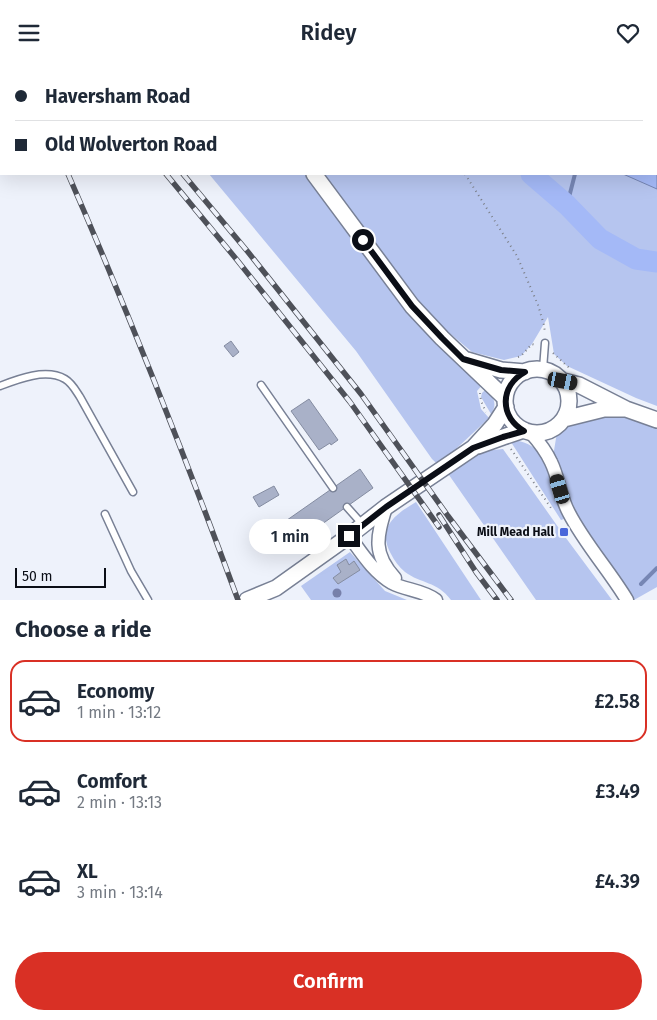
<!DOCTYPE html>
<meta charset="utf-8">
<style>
body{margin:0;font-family:"Fira Sans",sans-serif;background:#f2f2f3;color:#1f2937;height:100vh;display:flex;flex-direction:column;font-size:19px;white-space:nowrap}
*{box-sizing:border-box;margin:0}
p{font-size:16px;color:#747a83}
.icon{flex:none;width:28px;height:28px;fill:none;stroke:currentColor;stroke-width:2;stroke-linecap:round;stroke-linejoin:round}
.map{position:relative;height:535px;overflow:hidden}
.side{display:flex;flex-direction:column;background:#fff;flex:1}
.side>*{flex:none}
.hud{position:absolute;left:0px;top:0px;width:658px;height:110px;box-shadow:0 5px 20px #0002;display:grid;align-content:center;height:110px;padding:0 15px;background:#fff}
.scale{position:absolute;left:15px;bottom:12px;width:91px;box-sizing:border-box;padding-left:5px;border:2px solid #0b0e16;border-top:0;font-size:14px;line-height:18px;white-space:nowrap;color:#0b0e16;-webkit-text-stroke:4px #eef2fb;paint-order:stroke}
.end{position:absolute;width:22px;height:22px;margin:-11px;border:6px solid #0b0e16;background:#fff;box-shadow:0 0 0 2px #fff}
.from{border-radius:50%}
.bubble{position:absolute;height:35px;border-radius:18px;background:#fff;box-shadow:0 5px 20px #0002;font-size:16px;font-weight:600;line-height:35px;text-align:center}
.car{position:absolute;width:15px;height:30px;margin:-15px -8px;border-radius:6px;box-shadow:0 0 4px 1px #0007;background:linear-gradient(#222 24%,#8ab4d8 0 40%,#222 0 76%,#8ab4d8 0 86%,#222 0)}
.hud b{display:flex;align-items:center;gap:18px;height:48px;font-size:19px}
.hud b+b{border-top:1px solid #e0e1e3}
.hud i{width:12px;height:12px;background:#1f2937}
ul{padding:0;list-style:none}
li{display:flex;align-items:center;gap:15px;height:82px;margin:0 10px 8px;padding:0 5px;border:2px solid transparent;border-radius:15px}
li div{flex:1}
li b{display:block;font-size:19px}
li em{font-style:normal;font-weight:600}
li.on{border-color:#d93025}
li>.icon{width:45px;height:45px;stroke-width:1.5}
h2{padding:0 15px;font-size:22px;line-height:60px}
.button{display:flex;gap:10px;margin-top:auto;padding:10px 15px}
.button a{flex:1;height:58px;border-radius:30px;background:#d93025;color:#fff;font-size:20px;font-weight:600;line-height:58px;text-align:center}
header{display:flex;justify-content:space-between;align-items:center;height:65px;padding:0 15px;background:#fff;font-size:22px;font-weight:600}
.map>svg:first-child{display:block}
.green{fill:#b6c5ef}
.water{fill:#a4b9f7;stroke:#7686b4}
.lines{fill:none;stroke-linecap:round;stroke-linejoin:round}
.stream{stroke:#7686b4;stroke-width:4}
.river{stroke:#a4b9f7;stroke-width:21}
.building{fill:#a9b1c8;stroke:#848ca1}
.service-casing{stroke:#788095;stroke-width:9}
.minor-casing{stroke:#788095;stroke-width:15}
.tertiary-casing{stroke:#788095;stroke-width:18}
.path{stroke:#7b7f87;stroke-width:2;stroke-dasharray:1 4;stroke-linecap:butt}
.service{stroke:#fff;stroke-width:6}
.minor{stroke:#fff;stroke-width:12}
.tertiary{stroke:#fff;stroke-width:15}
.rail-casing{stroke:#4e5159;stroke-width:5.5}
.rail{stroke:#eef2fb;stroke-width:4;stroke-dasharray:11;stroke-linecap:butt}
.tree{fill:#7780aa}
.route{stroke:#0b0e16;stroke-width:6}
.poi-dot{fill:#4966da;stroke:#eef2fb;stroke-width:2}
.labels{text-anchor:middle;stroke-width:4.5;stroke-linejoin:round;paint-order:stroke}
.poi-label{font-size:12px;font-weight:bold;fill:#0b0e16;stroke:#eef2fb;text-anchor:end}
</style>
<header><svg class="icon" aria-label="menu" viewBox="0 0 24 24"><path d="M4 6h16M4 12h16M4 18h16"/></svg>Ridey<svg class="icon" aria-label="heart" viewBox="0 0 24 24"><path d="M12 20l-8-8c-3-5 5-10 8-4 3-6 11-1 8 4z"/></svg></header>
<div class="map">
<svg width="657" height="535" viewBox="0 0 657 535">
<rect width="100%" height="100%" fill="#eef2fb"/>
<!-- green -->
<path class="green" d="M237,0H657V341L636,333L567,301L554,289L548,252L532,279L521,291L504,295L472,287L404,230L314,109H656V1H238Z
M209,109H306L381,212L446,285L484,318L477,326L481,344L489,353L457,383L468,397L483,386L503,384L563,469L612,535H536L449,410L432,394L356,286Z
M487,323C493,332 498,339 491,349L481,332L482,328Z
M604,344L657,355V522L634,535H627L589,480L552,398L558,361L561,358Z
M519,376C547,383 547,406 553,429C556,437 561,446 564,454L561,455L511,377Z
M416,437L481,535H451C437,516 421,519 405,507C399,502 394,495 391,489C376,462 396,449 416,437Z
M350,487L385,526L407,535H311L301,521Z"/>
<!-- water -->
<path class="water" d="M443,0H657V124L623,109H656V1H445Z"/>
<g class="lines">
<!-- stream -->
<path class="stream" d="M567,140L575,109
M641,519L657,503"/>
<!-- river -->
<path class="river" d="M531,109L567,140L600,174L636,194L657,197"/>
</g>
<!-- building -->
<path class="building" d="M231,276L239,287L233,292L224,281Z
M309,334L338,375L331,380L330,378L319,385L291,346Z
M360,404L373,423L284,486L270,467Z
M274,421L279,430L259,442L253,432Z
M346,494L349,500L354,496L360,505L338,519L333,513L341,507L337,500Z"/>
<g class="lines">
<defs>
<path id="service" d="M543,304L545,278
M261,320L333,423
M0,321C18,314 46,303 65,314C72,318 76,326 80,332L133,427
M347,442L363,460
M105,449L131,506L148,535"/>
<path id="minor" d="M531,368C539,377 546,386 551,397C559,413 560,432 569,448C585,479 609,505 627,535
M386,442C377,472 372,488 395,513
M349,471C361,487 373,507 392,518C405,525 423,525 436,535"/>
<path id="tertiary" d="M237,0L238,1
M314,109L412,241L442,273L505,333
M467,295L501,305L525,307
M505 336a32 32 0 1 1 64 0a32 32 0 1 1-64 0Z
M563,316L579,320L626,344L657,355
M564,354L604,344H625
M478,381L503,372L524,365
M247,535L276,523L349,471L386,442L473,383L495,359L506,342"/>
</defs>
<!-- service casing -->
<use href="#service" class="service-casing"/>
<!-- minor casing -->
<use href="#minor" class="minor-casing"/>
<!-- tertiary casing -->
<use href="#tertiary" class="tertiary-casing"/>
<!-- path -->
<path class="path" d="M465,109L517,191L538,240L544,260L545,268
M553,288L567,301L570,303
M518,292L521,291L532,279L535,280
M480,328L481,336L486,347
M511,384L553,446"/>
<!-- service -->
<use href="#service" class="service"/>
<!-- minor -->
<use href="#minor" class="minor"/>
<!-- tertiary -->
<use href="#tertiary" class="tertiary"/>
<defs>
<path id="rail" d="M79,0L80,1
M104,0L105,1
M68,109C129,249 185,391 238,535
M166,109L237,195L350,337L439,462
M183,109L248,187L361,329L448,451L511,535
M439,450L476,507L497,535"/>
</defs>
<!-- rail casing -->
<use href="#rail" class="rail-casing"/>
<!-- rail -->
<use href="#rail" class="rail"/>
</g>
<!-- trees -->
<circle class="tree" cx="337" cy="528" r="4.5"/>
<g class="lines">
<!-- route -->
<path class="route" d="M349,471L386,442L473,383L503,372L524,366C499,351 500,321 525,307L501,305L463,294L442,273L412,241L363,175"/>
</g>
<!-- markers -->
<rect class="poi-dot" x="559" y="462" width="10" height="10" rx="2.5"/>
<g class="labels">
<!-- poi labels -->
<g class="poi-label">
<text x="554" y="471">Mill Mead Hall</text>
</g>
</g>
</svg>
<div class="scale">50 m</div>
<i class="end from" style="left:363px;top:175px"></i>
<i class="end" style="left:349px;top:471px"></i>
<div class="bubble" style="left:249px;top:454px;width:82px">1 min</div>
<i class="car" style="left:563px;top:316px;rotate:101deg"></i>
<i class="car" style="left:560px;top:424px;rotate:343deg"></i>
<div class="hud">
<b><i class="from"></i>Haversham Road</b>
<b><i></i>Old Wolverton Road</b>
</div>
</div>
<section class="side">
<h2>Choose a ride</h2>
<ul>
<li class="on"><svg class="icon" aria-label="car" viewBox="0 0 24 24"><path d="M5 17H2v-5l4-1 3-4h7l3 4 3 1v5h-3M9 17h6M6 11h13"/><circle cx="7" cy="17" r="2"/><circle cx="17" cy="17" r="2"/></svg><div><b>Economy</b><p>1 min · 13:12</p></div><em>£2.58</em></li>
<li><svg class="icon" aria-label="car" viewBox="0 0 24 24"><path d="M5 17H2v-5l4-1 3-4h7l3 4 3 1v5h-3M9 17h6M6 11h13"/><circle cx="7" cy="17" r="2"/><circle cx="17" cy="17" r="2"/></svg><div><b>Comfort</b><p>2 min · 13:13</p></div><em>£3.49</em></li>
<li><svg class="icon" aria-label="car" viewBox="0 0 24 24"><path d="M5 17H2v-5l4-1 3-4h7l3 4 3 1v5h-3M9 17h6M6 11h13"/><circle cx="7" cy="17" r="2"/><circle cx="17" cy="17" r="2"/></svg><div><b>XL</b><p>3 min · 13:14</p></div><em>£4.39</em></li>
</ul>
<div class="button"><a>Confirm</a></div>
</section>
